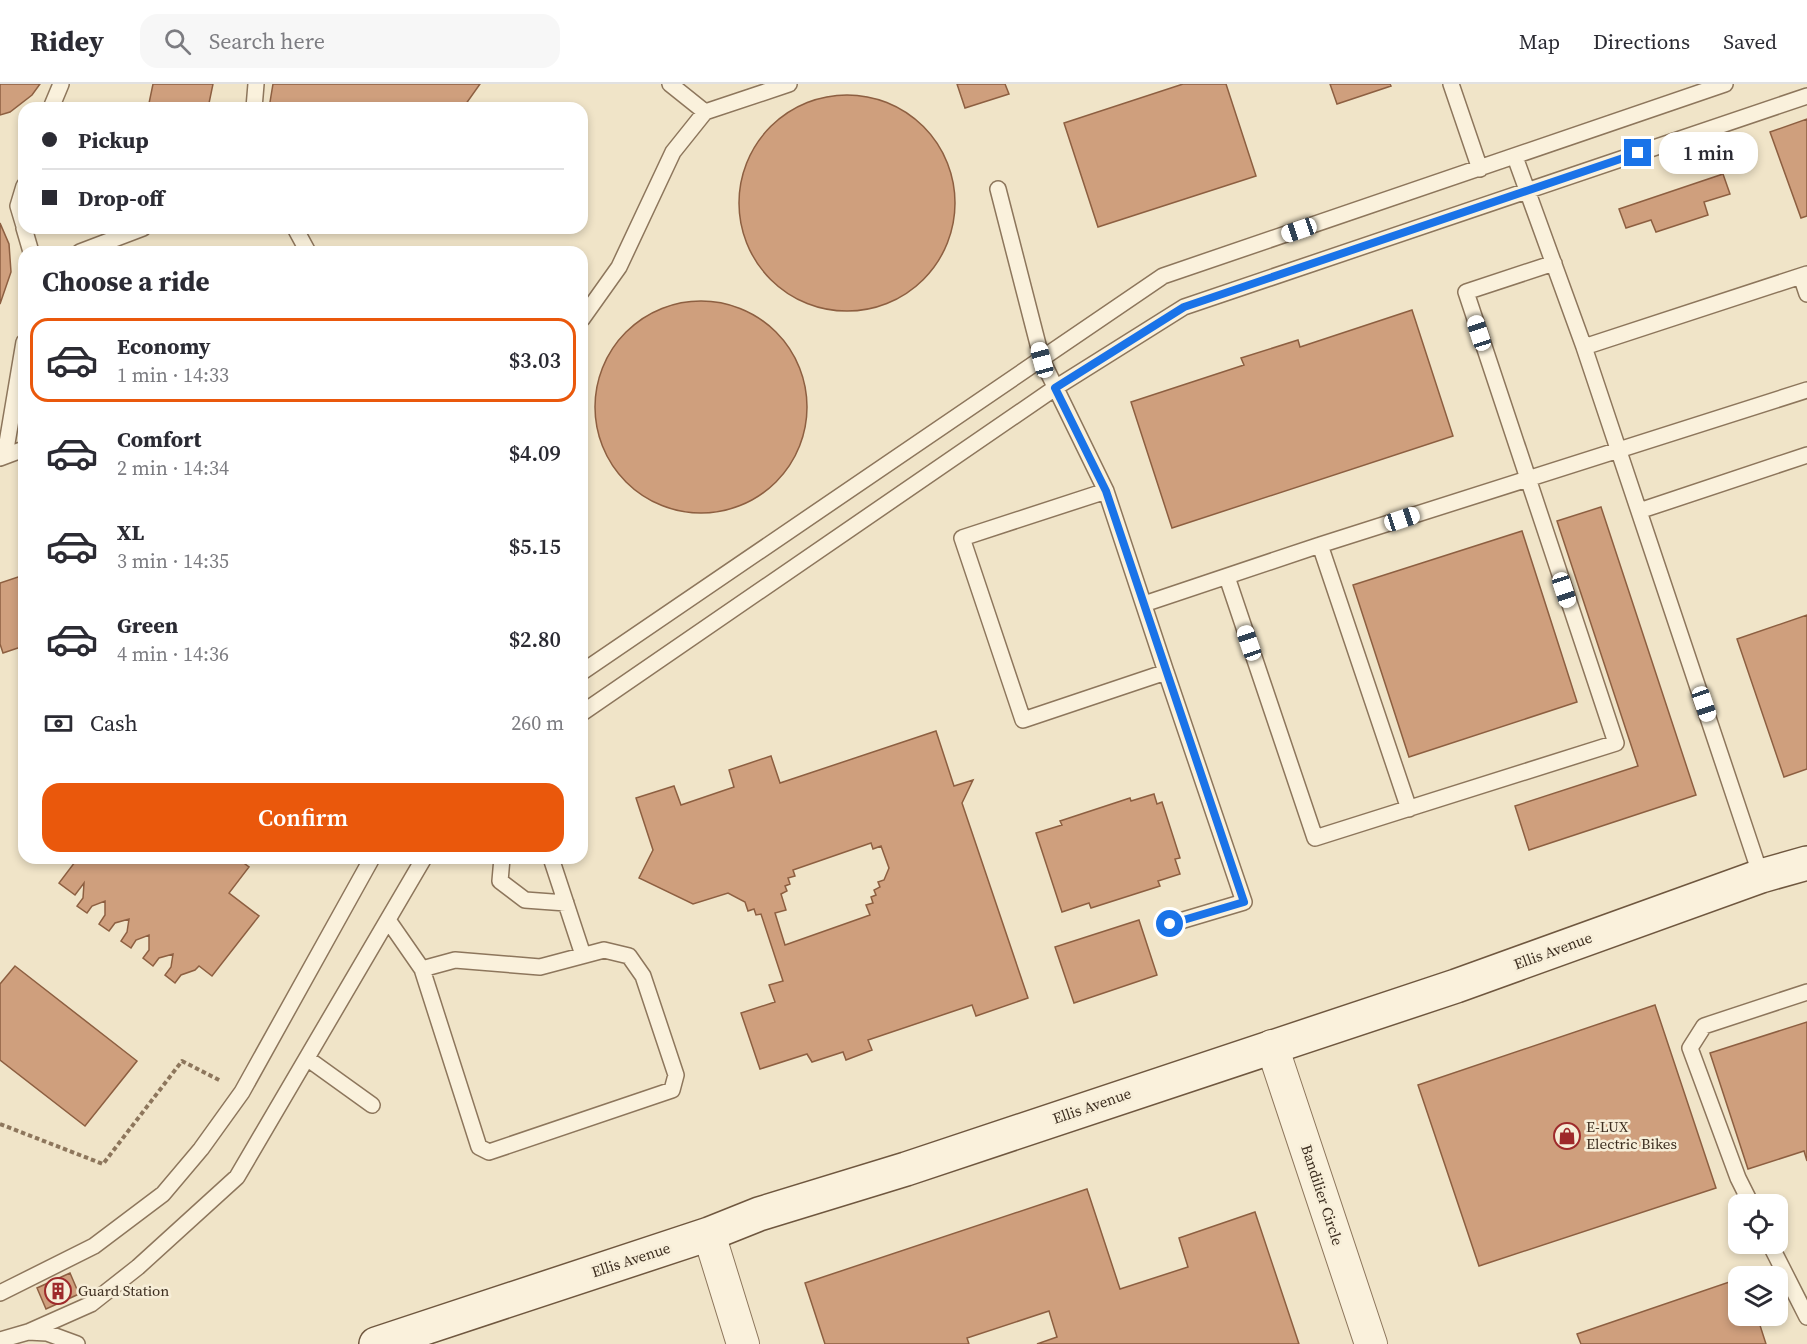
<!DOCTYPE html>
<meta charset="utf-8">
<style>
body{margin:0;font-family:"Source Serif 4",serif;background:#f7f7f7;color:#2b2b33;height:100vh;display:flex;flex-direction:column;font-size:22px;white-space:nowrap}
*{box-sizing:border-box;margin:0}
p{font-size:20px;color:#7c7c81}
.icon{flex:none;width:33px;height:33px;fill:none;stroke:currentColor;stroke-width:2;stroke-linecap:round;stroke-linejoin:round}
.map{position:relative;flex:1;overflow:hidden}
.side{position:absolute;left:18px;top:162px;width:570px;height:618px;display:flex;flex-direction:column;background:#fff;border-radius:18px;box-shadow:0 3px 9px #0003}
.side>*{flex:none}
.hud{position:absolute;left:18px;top:18px;width:570px;height:132px;border-radius:18px;box-shadow:0 3px 9px #0003;display:grid;align-content:center;height:132px;padding:0 24px;background:#fff}
.tools{position:absolute;left:1728px;top:1110px;display:grid;gap:12px}
.tools a{display:grid;place-items:center;width:60px;height:60px;border-radius:12px;background:#fff;box-shadow:0 3px 9px #0003;font-size:30px}
.end{position:absolute;width:27px;height:27px;margin:-14px;border:8px solid #1a73e8;background:#fff;box-shadow:0 0 0 3px #fff}
.from{border-radius:50%}
.bubble{position:absolute;height:42px;border-radius:18px;background:#fff;box-shadow:0 3px 9px #0003;font-size:20px;font-weight:600;line-height:42px;text-align:center}
.car{position:absolute;width:18px;height:36px;margin:-18px -9px;border-radius:8px;box-shadow:0 0 4px 2px #0007;background:linear-gradient(#fff 24%,#345 0 40%,#fff 0 76%,#345 0 86%,#fff 0)}
.hud b{display:flex;align-items:center;gap:21px;height:57px;font-size:22px}
.hud b+b{border-top:2px solid #e1e1e2}
.hud i{width:15px;height:15px;background:#2b2b33}
ul{padding:0;list-style:none}
li{display:flex;align-items:center;gap:18px;height:84px;margin:0 12px 9px;padding:0 12px;border:3px solid transparent;border-radius:18px}
li div{flex:1}
li b{display:block;font-size:22px}
li em{font-style:normal;font-weight:600}
li.on{border-color:#ea580c}
li>.icon{width:54px;height:54px;stroke-width:1.5}
h2{padding:0 24px;font-size:27px;line-height:72px}
.pay{display:flex;align-items:center;gap:15px;height:66px;padding:0 24px;font-size:22px}
.pay p{margin-inline-start:auto}
.cta{display:flex;gap:12px;margin-top:auto;padding:12px 24px}
.cta a{flex:1;height:69px;border-radius:18px;background:#ea580c;color:#fff;font-size:24px;font-weight:600;line-height:69px;text-align:center}
header{display:flex;align-items:center;gap:36px;box-sizing:border-box;height:84px;padding:0 30px;background:#fff;border-bottom:2px solid #e1e1e2}
header strong{font-size:28px}
nav{display:flex;gap:33px;margin-inline-start:auto;font-size:21px}
.search{width:420px;height:54px;background:#f7f7f7;display:flex;align-items:center;gap:15px;box-sizing:border-box;padding:0 21px;border-radius:18px;color:#7c7c81;font-size:22px}
.map>svg:first-child{display:block}
.building{fill:#cf9f7d;stroke:#8d5f41;stroke-width:1.5;fill-rule:evenodd}
.lines{fill:none;stroke-linecap:round;stroke-linejoin:round}
.service-casing{stroke:#8d765c;stroke-width:18}
.minor-casing{stroke:#8d765c;stroke-width:34}
.secondary-casing{stroke:#6f573f;stroke-width:36}
.path{stroke:#8d765c;stroke-width:4;stroke-dasharray:4.5 3;stroke-linecap:butt}
.service{stroke:#faf1dc;stroke-width:15}
.minor{stroke:#faf1dc;stroke-width:32}
.secondary{stroke:#faf1dc;stroke-width:33}
.route{stroke:#1a73e8;stroke-width:8}
.labels{text-anchor:middle;stroke-width:5;stroke-linejoin:round;paint-order:stroke}
.street-label{font-size:15px;fill:#3d2e20;stroke:#f7eed8}
.poi-label{font-size:15px;fill:#3d2e20;stroke:#f7eed8;text-anchor:start}
</style>
<header>
<strong>Ridey</strong>
<div class="search"><svg class="icon" aria-label="search" viewBox="0 0 24 24"><circle cx="10" cy="10" r="6"/><path d="M15 15l6 6"/></svg>Search here</div>
<nav><a>Map</a><a>Directions</a><a>Saved</a></nav>
</header>
<div class="map">
<svg width="1807" height="1260" viewBox="0 0 1807 1260">
<rect width="100%" height="100%" fill="#f0e4c8"/>
<!-- building -->
<path class="building" d="M0,0H40L32,11L10,28L0,31Z
M153,0H213L208,24H148Z
M273,0H480L463,24H269Z
M957,0H1005L1009,10L965,24Z
M1183,0H1226L1256,92L1098,143L1064,39Z
M1330,0H1390L1391,2L1337,20Z
M739 119a108 108 0 1 1 216 0a108 108 0 1 1-216 0Z
M1807,35V132L1801,134L1770,48Z
M1723,90L1730,110L1704,118L1708,131L1656,148L1651,136L1626,144L1619,125Z
M0,139L9,160L11,188L0,220Z
M595 323a106 106 0 1 1 212 0a106 106 0 1 1-212 0Z
M1412,226L1453,352L1172,444L1131,318L1244,281L1241,274L1298,256L1300,263Z
M1601,423L1696,711L1529,766L1515,722L1638,682L1557,437Z
M1522,447L1577,618L1409,673L1353,501Z
M24,491V562L3,569L0,560V499Z
M1807,531V685L1784,693L1737,555Z
M936,647L954,702L973,696L962,719L1028,914L976,932L972,921L868,956L872,966L846,976L843,968L812,978L807,970L760,985L741,929L775,918L769,901L783,897L761,830L756,831L754,825L748,827L745,818L728,809L693,820L639,794L653,766L636,714L674,702L681,721L734,703L729,686L771,672L780,699ZM871,759L873,765L881,762L889,784L884,796L878,798L880,803L874,806L876,811L871,813L873,819L866,821L870,831L785,861L775,829L786,826L781,810L787,807L785,802L790,800L788,794L795,792L793,786Z
M1154,710L1157,720L1162,718L1180,774L1175,775L1180,790L1158,797L1160,802L1091,824L1089,819L1062,828L1036,749L1062,741L1060,737L1130,714L1131,717Z
M78,774H92L99,779L102,774H237L249,783L229,809L259,832L212,892L199,882L195,886L181,891L175,899L165,891L171,883L173,870L159,874L153,882L143,874L149,866V851L136,856L131,864L121,857L127,848L129,835L115,839L109,847L99,840L105,831V817L92,822L87,829L77,822L83,814L84,799L75,811L59,799Z
M1139,836L1157,891L1074,919L1055,863Z
M15,882L137,977L85,1042L0,976V900Z
M1655,921L1716,1104L1479,1182L1418,1001Z
M1807,938V1077L1804,1067L1748,1085L1710,969Z
M1087,1105L1120,1205L1188,1183L1179,1154L1255,1128L1299,1260H1037L1057,1253L1049,1227L967,1254L969,1260H825L805,1199Z
M70,1189L79,1210L46,1225L37,1204Z
M1738,1195V1232H1757L1766,1260H1581L1577,1250Z"/>
<g class="lines">
<defs>
<path id="service" d="M670,0L705,28
M1451,0L1480,85
M51,24L61,0
M254,24L256,0
M1515,73L1584,263L1761,792
M24,102L18,122L24,142
M998,105L1042,276L1106,407L1166,588L1023,636L962,454L1106,407
M24,144L31,168
M295,144L308,168
M80,168L143,144
M1801,192L1807,210
M582,235L619,183L673,68L705,28L789,0
M1584,263L1807,190
M0,368L5,371L24,258
M0,374L24,365
M1639,427L1807,371
M1320,461L1409,725
M1227,493L1315,754L1616,659L1466,208L1554,179
M1144,520L1320,461L1807,306
M582,588L1163,192L1725,0
M1166,588L1244,818L1170,840
M582,629L1055,304L1184,223L1807,12
M502,774L500,797L525,816L566,819
M551,774L583,871
M388,836L422,885L455,876L540,883L604,866L629,872L643,892L676,991L672,1006L489,1068L479,1063L422,885
M308,975L372,1021
M1751,1120L1738,1094L1690,964L1704,942L1807,908
M1770,1160L1807,1233
M0,1209L94,1162L163,1110L201,1065L242,1008L372,774
M28,1248L47,1249L77,1260
M0,1256L28,1248L91,1220L138,1183L237,1093L424,774"/>
<path id="minor" d="M1272,962L1371,1260
M709,1150L743,1260"/>
<path id="secondary" d="M376,1260L709,1150L759,1130L906,1085L1456,902L1761,792L1807,779"/>
</defs>
<!-- service casing -->
<use href="#service" class="service-casing"/>
<!-- minor casing -->
<use href="#minor" class="minor-casing"/>
<!-- secondary casing -->
<use href="#secondary" class="secondary-casing"/>
<!-- path -->
<path class="path" d="M0,1040L103,1080L182,977L221,997"/>
<!-- service -->
<use href="#service" class="service"/>
<!-- minor -->
<use href="#minor" class="minor"/>
<!-- secondary -->
<use href="#secondary" class="secondary"/>
</g>
<g class="lines">
<!-- route -->
<path class="route" d="M1170,840L1244,818L1106,407L1055,304L1184,223L1638,69"/>
</g>
<!-- icons -->
<defs>
<symbol id="shop-ring" viewBox="-11 -11 22 22"><circle r="9.5" fill="#f7eed8" stroke="#9e2a2b" stroke-width="1.5"/><path d="M-5-2.5h2.3a2.7 3.5 0 0 1 5.4 0H5L5.5 6h-11ZM-1.5-2.5h3a1.5 2.3 0 0 0-3 0Z" fill="#9e2a2b"/></symbol>
<symbol id="building-ring" viewBox="-11 -11 22 22"><circle r="9.5" fill="#f7eed8" stroke="#9e2a2b" stroke-width="1.5"/><path d="M-4-6H4V6H1V3H-1V6H-4ZM-2.5-4.3h1.7v1.8h-1.7ZM.8-4.3h1.7v1.8H.8ZM-2.5-1h1.7V.8h-1.7ZM.8-1h1.7V.8H.8Z" fill="#9e2a2b"/></symbol>
</defs>
<g fill-rule="evenodd">
<use href="#shop-ring" x="1552" y="1037" width="30" height="30"/>
<use href="#building-ring" x="43" y="1192" width="30" height="30"/>
</g>
<g class="labels">
<!-- street labels -->
<g class="street-label">
<text transform="translate(1553 867) rotate(-20)" y="5">Ellis Avenue</text>
<text transform="translate(1092 1022) rotate(-19)" y="5">Ellis Avenue</text>
<text transform="translate(1322 1111) rotate(72)" y="5">Bandilier Circle</text>
<text transform="translate(631 1176) rotate(-18)" y="5">Ellis Avenue</text>
</g>
<!-- poi labels -->
<g class="poi-label">
<text x="1586" y="1048">E-LUX<tspan x="1586" dy="17">Electric Bikes</tspan></text>
<text x="78" y="1212">Guard Station</text>
</g>
</g>
</svg>
<div class="tools">
<a><svg class="icon" aria-label="locate" viewBox="0 0 24 24"><circle cx="12" cy="12" r="6"/><path d="M12 2v4M12 18v4M2 12h4M18 12h4"/></svg></a>
<a><svg class="icon" aria-label="layers" viewBox="0 0 24 24"><path d="M12 4l9 5-9 5-9-5zM3 14l9 5 9-5"/></svg></a>
</div>
<i class="end from" style="left:1170px;top:840px"></i>
<i class="end" style="left:1638px;top:69px"></i>
<div class="bubble" style="left:1659px;top:48px;width:99px">1 min</div>
<i class="car" style="left:1299px;top:146px;rotate:251deg"></i>
<i class="car" style="left:1479px;top:249px;rotate:342deg"></i>
<i class="car" style="left:1042px;top:276px;rotate:345deg"></i>
<i class="car" style="left:1402px;top:435px;rotate:72deg"></i>
<i class="car" style="left:1564px;top:506px;rotate:162deg"></i>
<i class="car" style="left:1249px;top:559px;rotate:341deg"></i>
<i class="car" style="left:1704px;top:620px;rotate:161deg"></i>
<div class="hud">
<b><i class="from"></i>Pickup</b>
<b><i></i>Drop-off</b>
</div>
<section class="side">
<h2>Choose a ride</h2>
<ul>
<li class="on"><svg class="icon" aria-label="car" viewBox="0 0 24 24"><path d="M5 17H2v-5l4-1 3-4h7l3 4 3 1v5h-3M9 17h6M6 11h13"/><circle cx="7" cy="17" r="2"/><circle cx="17" cy="17" r="2"/></svg><div><b>Economy</b><p>1 min · 14:33</p></div><em>$3.03</em></li>
<li><svg class="icon" aria-label="car" viewBox="0 0 24 24"><path d="M5 17H2v-5l4-1 3-4h7l3 4 3 1v5h-3M9 17h6M6 11h13"/><circle cx="7" cy="17" r="2"/><circle cx="17" cy="17" r="2"/></svg><div><b>Comfort</b><p>2 min · 14:34</p></div><em>$4.09</em></li>
<li><svg class="icon" aria-label="car" viewBox="0 0 24 24"><path d="M5 17H2v-5l4-1 3-4h7l3 4 3 1v5h-3M9 17h6M6 11h13"/><circle cx="7" cy="17" r="2"/><circle cx="17" cy="17" r="2"/></svg><div><b>XL</b><p>3 min · 14:35</p></div><em>$5.15</em></li>
<li><svg class="icon" aria-label="car" viewBox="0 0 24 24"><path d="M5 17H2v-5l4-1 3-4h7l3 4 3 1v5h-3M9 17h6M6 11h13"/><circle cx="7" cy="17" r="2"/><circle cx="17" cy="17" r="2"/></svg><div><b>Green</b><p>4 min · 14:36</p></div><em>$2.80</em></li>
</ul>
<div class="pay"><svg class="icon" aria-label="cash" viewBox="0 0 24 24"><path d="M3 7h18v10H3z"/><circle cx="12" cy="12" r="2"/></svg>Cash<p>260 m</p></div>
<div class="cta"><a>Confirm</a></div>
</section>
</div>
